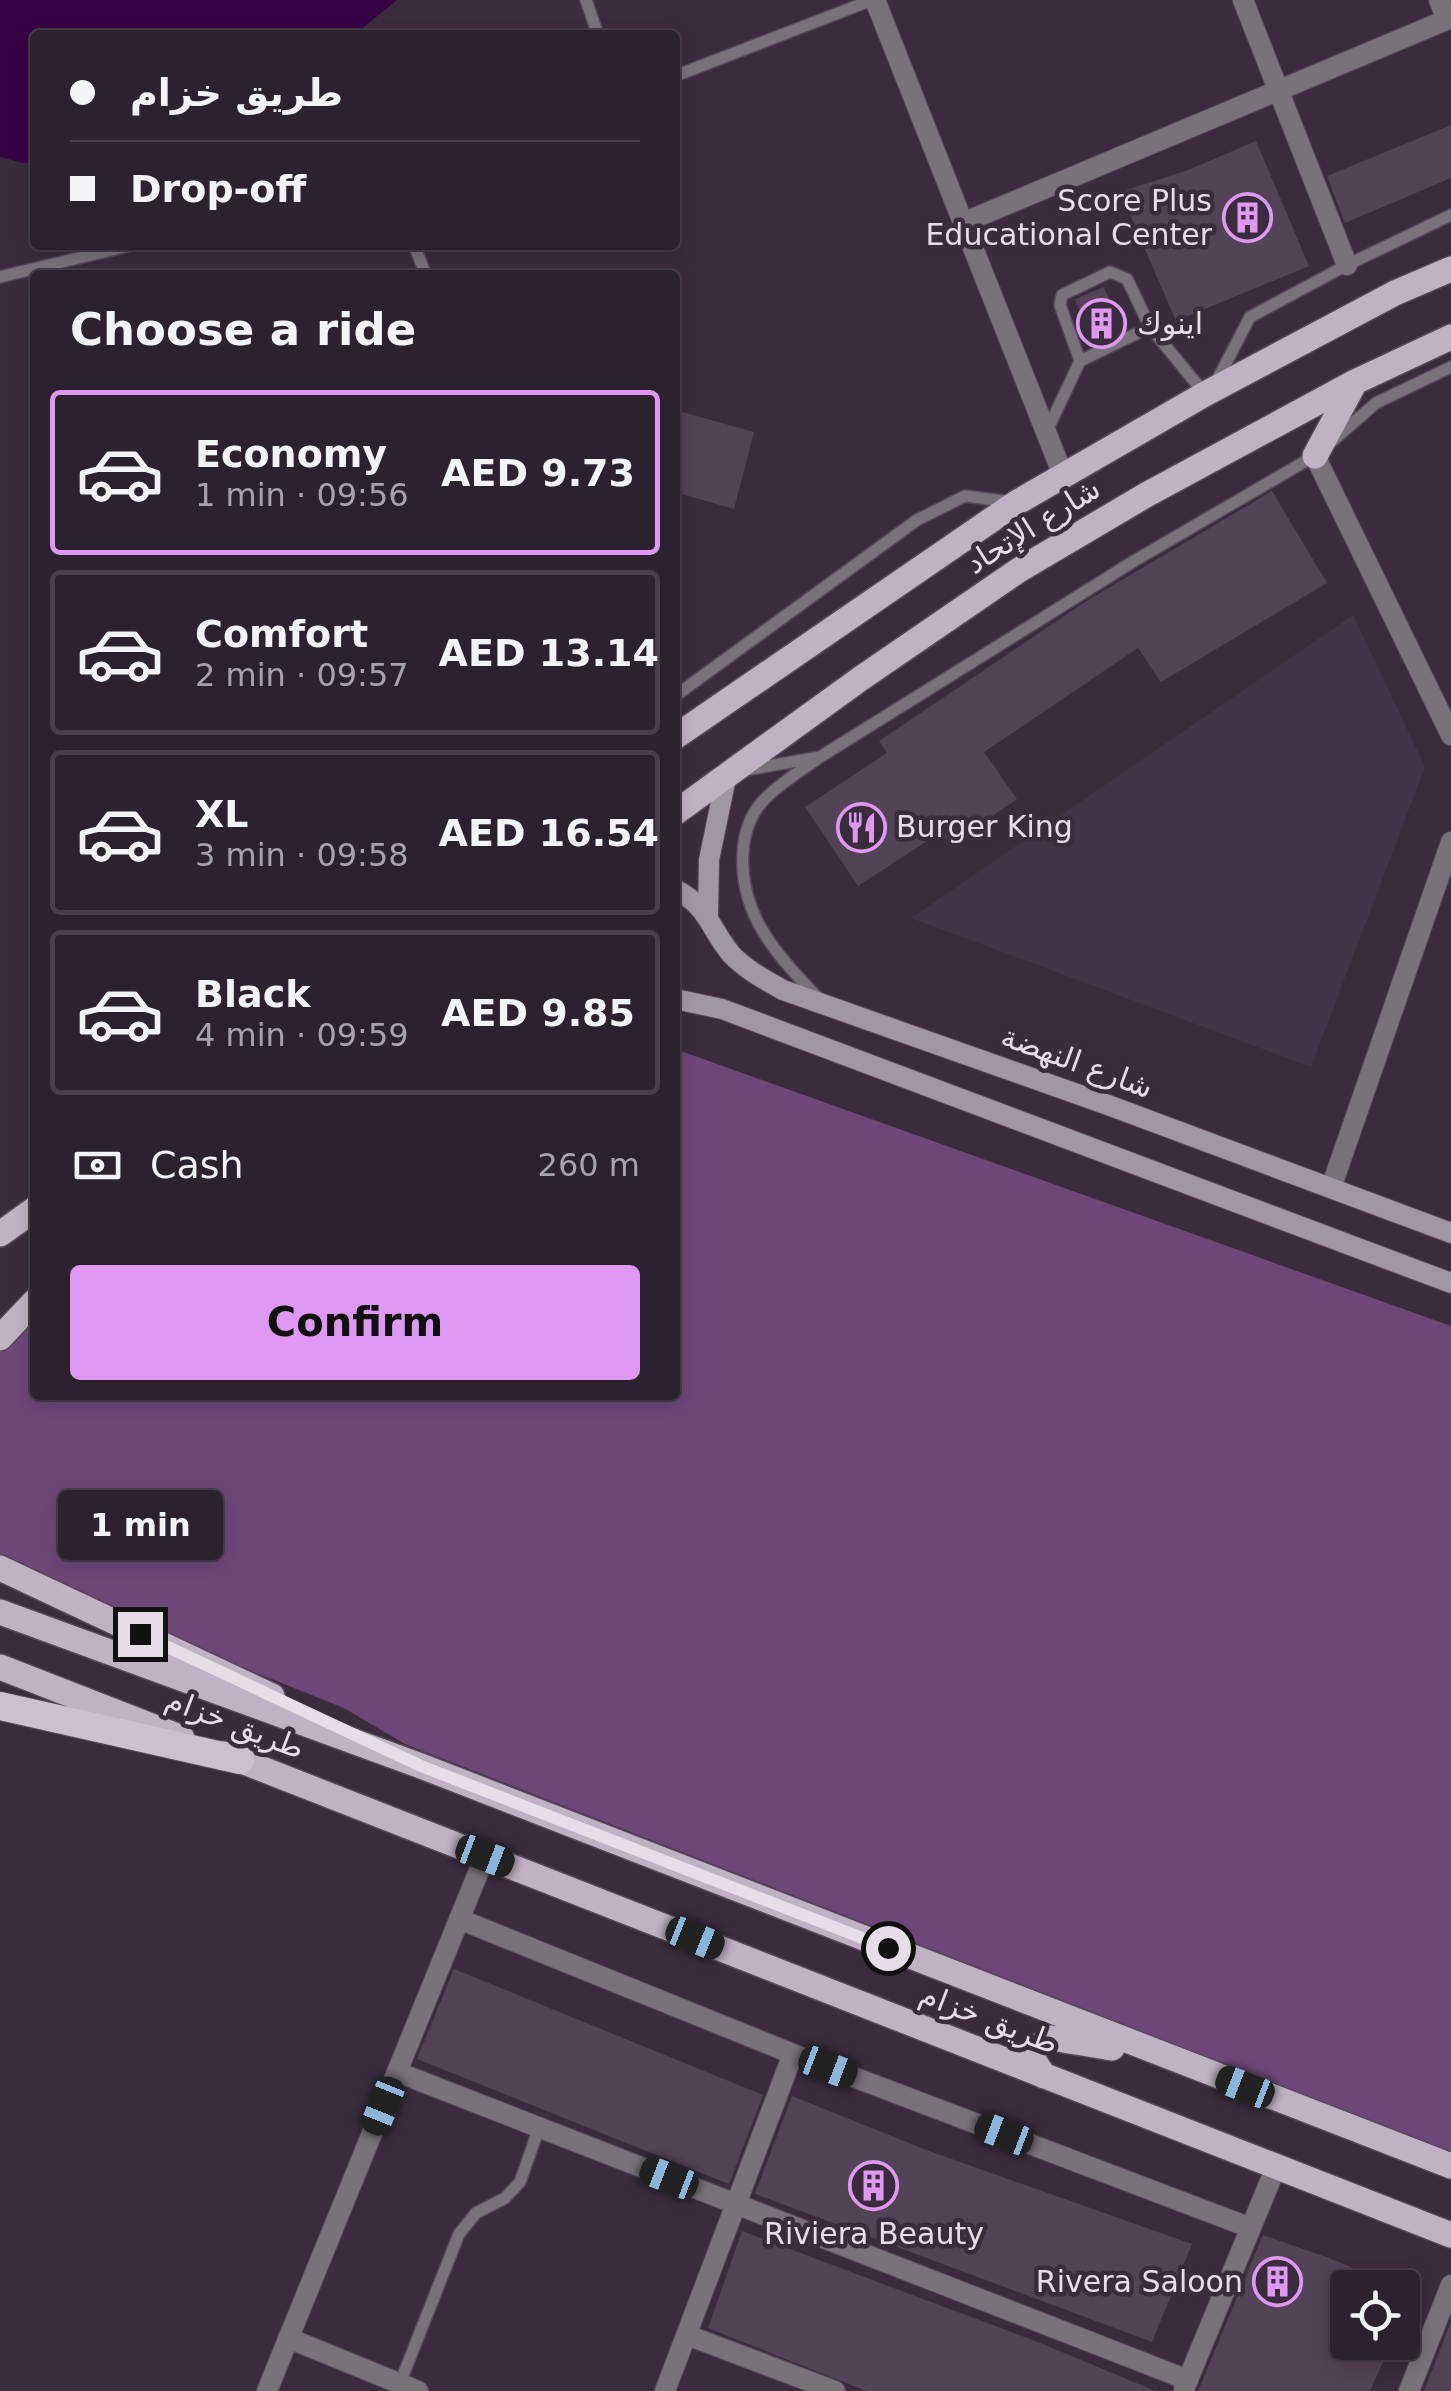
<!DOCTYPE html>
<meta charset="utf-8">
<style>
body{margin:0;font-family:"DejaVu Sans","Noto Sans Arabic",sans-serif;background:#382e3a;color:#f1f3f6;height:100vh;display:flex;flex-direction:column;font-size:38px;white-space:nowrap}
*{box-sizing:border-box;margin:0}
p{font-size:32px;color:#a6a3aa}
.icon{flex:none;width:55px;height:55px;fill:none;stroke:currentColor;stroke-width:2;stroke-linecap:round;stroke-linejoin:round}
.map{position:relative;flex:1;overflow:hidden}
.details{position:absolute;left:30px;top:270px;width:650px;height:1130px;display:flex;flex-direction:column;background:#2c212e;border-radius:10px;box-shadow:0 5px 15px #0003,0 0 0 2px #483e4a}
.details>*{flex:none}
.top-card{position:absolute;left:30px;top:30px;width:650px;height:220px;border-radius:10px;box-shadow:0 5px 15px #0003,0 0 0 2px #483e4a;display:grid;align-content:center;height:220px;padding:0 40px;background:#2c212e}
.tools{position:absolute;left:1330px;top:2270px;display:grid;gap:20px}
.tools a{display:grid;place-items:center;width:90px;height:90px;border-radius:10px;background:#2c212e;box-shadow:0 5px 15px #0003,0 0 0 2px #483e4a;font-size:50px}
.end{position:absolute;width:45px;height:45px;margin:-22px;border:12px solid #e6dde9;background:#111;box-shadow:0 0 0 5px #111}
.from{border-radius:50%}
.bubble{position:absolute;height:70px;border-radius:10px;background:#2c212e;box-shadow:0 5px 15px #0003,0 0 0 2px #483e4a;font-size:32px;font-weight:700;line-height:70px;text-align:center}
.car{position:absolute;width:30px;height:60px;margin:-30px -15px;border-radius:12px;box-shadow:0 0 8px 2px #0007;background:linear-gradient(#222 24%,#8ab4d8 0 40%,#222 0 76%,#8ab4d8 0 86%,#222 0)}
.top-card b{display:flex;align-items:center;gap:35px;height:95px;font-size:38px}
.top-card b+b{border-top:2px solid #483e4a}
.top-card i{width:25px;height:25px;background:#f1f3f6}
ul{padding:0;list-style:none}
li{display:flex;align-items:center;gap:30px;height:165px;margin:0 20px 15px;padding:0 20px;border:5px solid #483e4a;border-radius:10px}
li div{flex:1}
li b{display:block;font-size:38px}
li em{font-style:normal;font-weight:700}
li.current{border-color:#df98f2}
li>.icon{width:90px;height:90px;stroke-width:1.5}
h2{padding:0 40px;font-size:45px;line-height:120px}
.pay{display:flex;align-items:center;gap:25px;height:110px;padding:0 40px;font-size:38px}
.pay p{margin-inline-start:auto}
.action{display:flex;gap:20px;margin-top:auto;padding:20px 40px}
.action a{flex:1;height:115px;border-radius:10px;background:#df98f2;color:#111;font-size:40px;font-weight:700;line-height:115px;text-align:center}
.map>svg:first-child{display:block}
.built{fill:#443249}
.green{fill:#6e4779}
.water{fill:#380045}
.building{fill:#524356}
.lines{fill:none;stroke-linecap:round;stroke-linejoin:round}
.service-casing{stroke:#564859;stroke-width:14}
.minor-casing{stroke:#564859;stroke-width:22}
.secondary-casing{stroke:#564859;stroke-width:22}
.primary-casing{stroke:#564859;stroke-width:28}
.trunk-casing{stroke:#564859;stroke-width:30}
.service{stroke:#79727b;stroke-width:11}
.minor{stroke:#79727b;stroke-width:20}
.secondary{stroke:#a196a4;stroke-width:20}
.primary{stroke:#c0b1c4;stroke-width:25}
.trunk{stroke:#cebed2;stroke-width:28}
.route{stroke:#e6dde9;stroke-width:12}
.labels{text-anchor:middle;stroke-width:9;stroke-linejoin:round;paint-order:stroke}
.poi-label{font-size:30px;fill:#e6dde9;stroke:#3a2c3d;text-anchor:end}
.street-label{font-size:30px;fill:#e6dde9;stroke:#3a2c3d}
</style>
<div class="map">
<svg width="1451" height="2391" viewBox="0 0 1451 2391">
<rect width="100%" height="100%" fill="#3a2c3d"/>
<!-- built -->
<path class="built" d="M1353,615L1425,767L1311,1067L911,918Z"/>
<!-- green -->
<path class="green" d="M675,1049L1451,1326V2152L405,1744L344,1708L0,1570V1340L35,1313V1395H675Z"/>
<!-- water -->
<path class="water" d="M0,0H397L354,35H35V161L23,163L0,157Z"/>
<!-- building -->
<path class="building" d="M1451,125V178L1345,223L1327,176Z
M1256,141L1309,266L1176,321L1120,192L1188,170Z
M1104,287L1122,330L1093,344L1075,299Z
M675,410L754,432L734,509L675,492Z
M1272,491L1327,583L1161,682L1138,648L984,752L1017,799L950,845L941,832L858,886L805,807L887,753L879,741L1085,602Z
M454,1969L763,2095L729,2184L417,2059Z
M792,2096L929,2151L1192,2244L1152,2342L755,2194Z
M742,2231L1043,2344L1155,2391H866L708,2328Z
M1263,2235L1329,2258L1399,2287L1348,2288V2342H1392L1370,2391H1198Z
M1451,2322V2391H1424Z"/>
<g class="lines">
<defs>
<path id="service" d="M586,0L598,35
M675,76L872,0
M414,245L426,275
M0,277L132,245
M1080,361L1150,327
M1215,384L1250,317L1347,265L1451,215
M1047,431L1080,361L1060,305L1062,295L1110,272L1127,279L1150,327L1205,394
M1330,443L1376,403L1451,367
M675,696L917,520L965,496L1012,502
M817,759C798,773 777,785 762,802C750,816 744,835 743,852C739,916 778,956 819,999
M746,770L820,757L1134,561L1316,455
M400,2383L459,2234L476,2213L505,2198L520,2182L539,2128"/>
<path id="minor" d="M875,0L1063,475
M1243,0L1347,265
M1439,0L1447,19
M965,222L1451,18
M1315,456L1451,735
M1331,1188L1451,842
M459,1919L793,2054
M397,2072L1188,2380
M687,2335L835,2391
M288,2338L418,2391
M1184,2389L1276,2167
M267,2391L485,1856
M665,2391L793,2054L1251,2228
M1409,2391L1451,2285"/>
<path id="secondary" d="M675,889C710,908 708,926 731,954C746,970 764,979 783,990L1108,1105L1451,1233
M708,915L709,860L727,773
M675,999L722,1009L1451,1283"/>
<path id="primary" d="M1315,456L1355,382
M675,737L1016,503L1205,394L1395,293L1451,269
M675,813L860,679L1019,570L1146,495L1355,382L1451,337
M0,1234L35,1209
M0,1338L35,1301
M0,1568L272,1696
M0,1612L421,1766L1451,2166
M0,1667L182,1738
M224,1754L1451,2235
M1044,2076L1032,2058L1037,2047L1051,2038L1112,2048"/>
<path id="trunk" d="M0,1706L240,1760"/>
</defs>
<!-- service casing -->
<use href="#service" class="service-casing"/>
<!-- minor casing -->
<use href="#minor" class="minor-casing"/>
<!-- secondary casing -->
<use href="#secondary" class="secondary-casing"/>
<!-- primary casing -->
<use href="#primary" class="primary-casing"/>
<!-- trunk casing -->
<use href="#trunk" class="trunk-casing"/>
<!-- service -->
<use href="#service" class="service"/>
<!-- minor -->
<use href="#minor" class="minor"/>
<!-- secondary -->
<use href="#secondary" class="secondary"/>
<!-- primary -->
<use href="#primary" class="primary"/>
<!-- trunk -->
<use href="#trunk" class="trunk"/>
</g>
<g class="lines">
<!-- route -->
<path class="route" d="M140,1634L421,1766L888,1948"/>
</g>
<!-- icons -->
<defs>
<symbol id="building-ring" viewBox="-11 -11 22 22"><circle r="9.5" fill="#3a2c3d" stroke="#df98f2" stroke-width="1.5"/><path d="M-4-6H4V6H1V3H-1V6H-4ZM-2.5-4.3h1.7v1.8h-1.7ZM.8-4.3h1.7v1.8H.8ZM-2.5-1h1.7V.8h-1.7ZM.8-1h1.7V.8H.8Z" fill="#df98f2"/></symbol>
<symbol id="restaurant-ring" viewBox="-11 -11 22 22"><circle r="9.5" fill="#3a2c3d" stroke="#df98f2" stroke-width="1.5"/><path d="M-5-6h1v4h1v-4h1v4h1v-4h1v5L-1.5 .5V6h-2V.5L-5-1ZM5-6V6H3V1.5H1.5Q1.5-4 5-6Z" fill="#df98f2"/></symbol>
</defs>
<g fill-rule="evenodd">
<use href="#building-ring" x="1220" y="190" width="55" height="55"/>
<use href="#building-ring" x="1074" y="296" width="55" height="55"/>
<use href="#restaurant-ring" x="834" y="800" width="55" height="55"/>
<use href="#building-ring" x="846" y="2158" width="55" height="55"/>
<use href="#building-ring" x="1250" y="2254" width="55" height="55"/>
</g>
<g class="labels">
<!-- poi labels -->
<g class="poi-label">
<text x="1212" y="211">Score Plus<tspan x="1212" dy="34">Educational Center</tspan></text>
<text x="1137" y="334" text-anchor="start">اينوك</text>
<text x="896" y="837" text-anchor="start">Burger King</text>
<text x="874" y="2244" text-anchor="middle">Riviera Beauty</text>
<text x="1243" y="2292">Rivera Saloon</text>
</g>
<!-- street labels -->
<g class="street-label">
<text transform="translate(1033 526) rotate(-32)" y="10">شارع الإتحاد</text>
<text transform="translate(1077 1062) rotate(20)" y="10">شارع النهضة</text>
<text transform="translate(235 1724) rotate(21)" y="10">طريق خزام</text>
<text transform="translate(989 2019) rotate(21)" y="10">طريق خزام</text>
</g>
</g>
</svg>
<div class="tools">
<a><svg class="icon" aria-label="locate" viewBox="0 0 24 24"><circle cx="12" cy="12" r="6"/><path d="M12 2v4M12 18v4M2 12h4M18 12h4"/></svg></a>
</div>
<i class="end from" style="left:888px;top:1948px"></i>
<i class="end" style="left:140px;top:1634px"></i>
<div class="bubble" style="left:58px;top:1490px;width:165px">1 min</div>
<i class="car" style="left:485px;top:1856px;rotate:111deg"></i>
<i class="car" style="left:695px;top:1938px;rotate:112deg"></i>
<i class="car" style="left:828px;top:2067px;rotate:111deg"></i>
<i class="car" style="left:1245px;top:2087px;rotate:291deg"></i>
<i class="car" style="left:383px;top:2106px;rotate:202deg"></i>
<i class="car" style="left:1004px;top:2134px;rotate:291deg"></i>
<i class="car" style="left:669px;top:2178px;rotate:291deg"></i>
<div class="top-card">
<b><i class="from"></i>طريق خزام</b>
<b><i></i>Drop-off</b>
</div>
<section class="details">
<h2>Choose a ride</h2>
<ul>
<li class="current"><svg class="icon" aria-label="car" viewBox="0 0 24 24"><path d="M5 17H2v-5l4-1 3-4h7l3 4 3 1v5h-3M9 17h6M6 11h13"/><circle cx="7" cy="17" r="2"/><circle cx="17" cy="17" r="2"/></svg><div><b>Economy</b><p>1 min · 09:56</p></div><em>AED 9.73</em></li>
<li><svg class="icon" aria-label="car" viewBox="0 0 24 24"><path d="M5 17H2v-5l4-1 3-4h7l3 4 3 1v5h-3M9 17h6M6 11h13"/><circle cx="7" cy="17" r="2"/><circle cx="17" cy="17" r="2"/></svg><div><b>Comfort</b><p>2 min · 09:57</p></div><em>AED 13.14</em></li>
<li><svg class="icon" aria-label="car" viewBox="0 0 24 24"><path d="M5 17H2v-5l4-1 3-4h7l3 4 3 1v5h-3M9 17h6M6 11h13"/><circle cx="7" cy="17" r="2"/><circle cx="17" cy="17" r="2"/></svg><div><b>XL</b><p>3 min · 09:58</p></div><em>AED 16.54</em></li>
<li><svg class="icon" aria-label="car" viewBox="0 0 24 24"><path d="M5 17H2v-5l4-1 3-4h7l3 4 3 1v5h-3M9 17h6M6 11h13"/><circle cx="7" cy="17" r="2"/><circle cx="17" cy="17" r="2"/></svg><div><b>Black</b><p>4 min · 09:59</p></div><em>AED 9.85</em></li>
</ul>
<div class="pay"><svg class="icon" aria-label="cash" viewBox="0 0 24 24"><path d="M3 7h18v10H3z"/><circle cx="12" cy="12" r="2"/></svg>Cash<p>260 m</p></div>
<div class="action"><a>Confirm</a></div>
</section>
</div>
